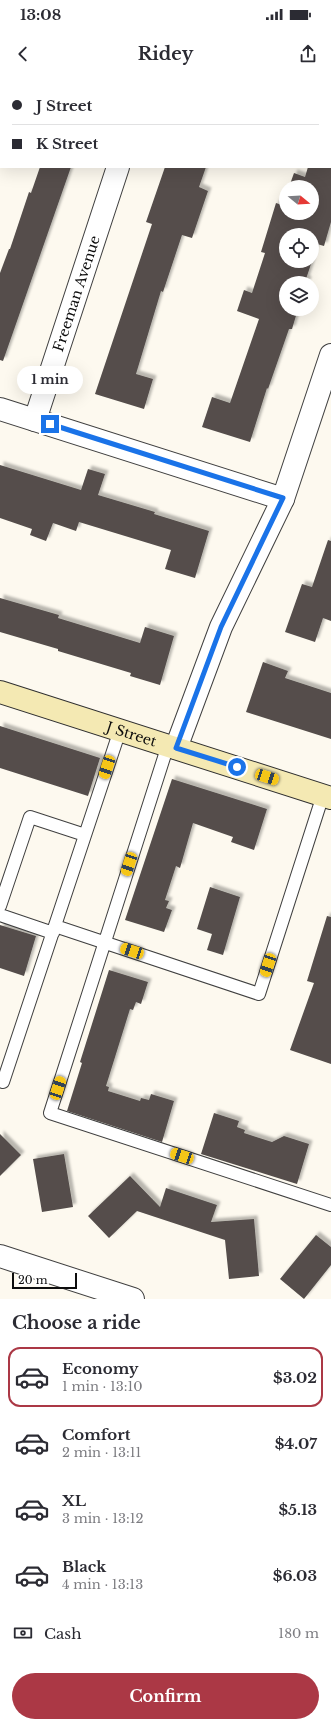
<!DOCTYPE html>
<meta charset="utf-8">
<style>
body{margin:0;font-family:"Libre Baskerville",serif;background:#f2f2f3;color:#2b2b33;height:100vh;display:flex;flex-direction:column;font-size:15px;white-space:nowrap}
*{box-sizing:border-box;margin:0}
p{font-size:13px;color:#7c7c81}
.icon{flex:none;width:22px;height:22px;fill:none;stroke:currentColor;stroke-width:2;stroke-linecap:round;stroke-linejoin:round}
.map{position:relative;height:1219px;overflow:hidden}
.panel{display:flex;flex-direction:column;background:#fff;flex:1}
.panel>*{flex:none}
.banner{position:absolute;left:0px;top:0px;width:331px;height:88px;box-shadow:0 4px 16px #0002;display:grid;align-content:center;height:88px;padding:0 12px;background:#fff}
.needle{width:26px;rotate:108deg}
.controls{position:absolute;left:279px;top:100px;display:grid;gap:8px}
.controls a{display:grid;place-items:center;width:40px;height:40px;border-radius:50%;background:#fff;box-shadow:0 4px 16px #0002;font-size:20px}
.scale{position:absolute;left:12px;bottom:10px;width:65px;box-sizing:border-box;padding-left:4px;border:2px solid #0d0d0d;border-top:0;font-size:11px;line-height:14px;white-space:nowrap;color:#0d0d0d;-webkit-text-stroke:3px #fff;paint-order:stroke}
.end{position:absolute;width:18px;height:18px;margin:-9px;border:5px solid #1a73e8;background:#fff;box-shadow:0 0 0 2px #fff}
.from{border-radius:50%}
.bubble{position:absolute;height:28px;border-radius:14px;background:#fff;box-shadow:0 4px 16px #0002;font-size:13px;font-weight:800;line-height:28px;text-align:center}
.car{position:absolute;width:12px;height:24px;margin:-12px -6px;border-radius:5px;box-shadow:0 0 3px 1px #0007;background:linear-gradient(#f5c518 24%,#345 0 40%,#f5c518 0 76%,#345 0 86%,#f5c518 0)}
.banner b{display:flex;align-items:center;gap:14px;height:38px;font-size:15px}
.banner b+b{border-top:1px solid #e1e1e2}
.banner i{width:10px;height:10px;background:#2b2b33}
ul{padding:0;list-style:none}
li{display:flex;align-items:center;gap:12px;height:60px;margin:0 8px 6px;padding:0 4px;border:2px solid transparent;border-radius:12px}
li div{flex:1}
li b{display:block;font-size:15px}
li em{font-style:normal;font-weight:800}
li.active{border-color:#ab3845}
li>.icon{width:36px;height:36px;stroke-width:1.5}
h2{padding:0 12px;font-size:18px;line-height:48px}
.pay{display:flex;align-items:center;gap:10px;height:44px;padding:0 12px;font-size:15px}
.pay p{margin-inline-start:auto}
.primary-button{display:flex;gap:8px;margin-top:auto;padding:8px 12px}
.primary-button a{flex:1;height:46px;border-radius:24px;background:#ab3845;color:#fff;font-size:16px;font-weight:800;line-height:46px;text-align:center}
.status{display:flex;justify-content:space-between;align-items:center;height:28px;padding:0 20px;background:#fff;direction:ltr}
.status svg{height:11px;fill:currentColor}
header{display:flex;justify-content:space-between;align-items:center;height:52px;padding:0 12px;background:#fff;font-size:18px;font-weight:800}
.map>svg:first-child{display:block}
.building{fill:#544e4b;filter:url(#shadow)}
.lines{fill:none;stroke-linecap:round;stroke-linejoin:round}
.lane-casing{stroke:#404040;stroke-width:14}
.street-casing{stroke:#404040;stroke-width:24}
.secondary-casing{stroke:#2f2f2f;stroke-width:24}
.lane{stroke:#fff;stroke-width:12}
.street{stroke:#fff;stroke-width:22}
.secondary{stroke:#f4e9b3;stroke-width:22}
.route{stroke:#1a73e8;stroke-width:5}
.labels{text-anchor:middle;stroke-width:4;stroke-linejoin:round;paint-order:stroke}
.street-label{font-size:14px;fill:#0d0d0d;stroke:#fff}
</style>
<div class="status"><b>13:08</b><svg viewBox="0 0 49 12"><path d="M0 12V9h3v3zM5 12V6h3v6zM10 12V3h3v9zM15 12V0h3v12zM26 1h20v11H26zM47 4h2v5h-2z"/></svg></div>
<header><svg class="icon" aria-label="back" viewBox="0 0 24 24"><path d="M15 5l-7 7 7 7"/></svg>Ridey<svg class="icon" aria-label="share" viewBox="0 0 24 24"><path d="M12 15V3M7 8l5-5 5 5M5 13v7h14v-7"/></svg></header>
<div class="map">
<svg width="331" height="1219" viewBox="0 0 331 1219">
<defs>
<filter id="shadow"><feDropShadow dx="3.5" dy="-3.5" stdDeviation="1" flood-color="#0004"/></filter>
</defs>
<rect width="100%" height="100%" fill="#fdf9ef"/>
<!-- building -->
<path class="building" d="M40,87H71L3,281L0,280V193L9,169H10L29,112L31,113Z
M165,87H206L199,107L208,111L192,158L182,155L163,212L161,211L136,294L153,299L144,329L95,314L152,144L146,142Z
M308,87H331V142L324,166L317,164L312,179V155H286V181H312L306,199L308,200L307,203H286V229H298L292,249H289L268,309L267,308L250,362L202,347L212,317L230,323L259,239L237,231L244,210L252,213L265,173L261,172L276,123L282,125L286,115V133H312V107H289L294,93L305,97Z
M0,385L81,410L88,389L105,394L98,415L155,432L154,434L209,451L195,498L165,489L171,470L79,442L76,451L53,443L46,461L30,455L32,449L0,438Z
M328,460L331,461V541L323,538L315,562L285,552L302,504L312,507Z
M0,518L59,535L58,538L140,563L145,547L174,556L160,605L130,596L131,593L58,571V569L0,552Z
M263,582L288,591L285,598L331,613V659L246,632Z
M0,646L100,678L88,716L0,688Z
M172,699L267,729L254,770L231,762L233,757L193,743L180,788L176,786L165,820L169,821L166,828L172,830L164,852L125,840Z
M210,807L240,817L223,875L207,870L212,854L197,849Z
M327,836L331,837V984L290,970L314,903L307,901Z
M0,845L36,856L24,896L0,888Z
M109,890L148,902L141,924L136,922L133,930L130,929L106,1006L109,1007L108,1011L140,1021L141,1018L149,1020L151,1014L174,1021L162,1062L67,1031L82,983L80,982Z
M214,1033L239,1041L237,1047L245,1050L244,1053L272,1062L284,1056L309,1064L297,1104L201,1074Z
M0,1054L21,1075L0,1096Z
M64,1074L73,1127L42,1132L33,1079Z
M130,1096L160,1127L166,1108L217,1125L211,1142L254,1139L259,1196L229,1199L225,1160L137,1131L109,1158L88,1136Z
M316,1155L331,1167V1185L304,1219L280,1199Z"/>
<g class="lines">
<defs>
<path id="lane" d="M168,665L50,1033L331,1125
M0,826L30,737L85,755
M0,835L53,853
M55,846L259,914L323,715
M0,1001L3,1002L120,650"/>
<g id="street">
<path d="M146,1V0"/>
<path d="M0,329L283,419"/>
<path id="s1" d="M35,340L118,87"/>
<path d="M176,668L221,547L283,419L331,275"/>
<path d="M0,1176L133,1219"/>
</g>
<g id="secondary">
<path id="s2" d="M0,612L331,718"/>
</g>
</defs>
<!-- lane casing -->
<use href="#lane" class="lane-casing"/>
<!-- street casing -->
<use href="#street" class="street-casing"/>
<!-- secondary casing -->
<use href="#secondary" class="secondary-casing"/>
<!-- lane -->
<use href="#lane" class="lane"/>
<!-- street -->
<use href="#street" class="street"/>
<!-- secondary -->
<use href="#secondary" class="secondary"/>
</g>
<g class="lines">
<!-- route -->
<path class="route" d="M50,344L283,418L221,547L176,668L237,687"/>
</g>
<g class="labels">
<!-- street labels -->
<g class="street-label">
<text dy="5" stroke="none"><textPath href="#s1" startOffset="133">Freeman Avenue</textPath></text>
<text dy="5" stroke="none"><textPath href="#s2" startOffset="138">J Street</textPath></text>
</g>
</g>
</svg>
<div class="controls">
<a><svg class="needle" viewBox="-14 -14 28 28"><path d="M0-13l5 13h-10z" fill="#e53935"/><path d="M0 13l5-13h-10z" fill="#7c7c81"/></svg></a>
<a><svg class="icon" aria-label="locate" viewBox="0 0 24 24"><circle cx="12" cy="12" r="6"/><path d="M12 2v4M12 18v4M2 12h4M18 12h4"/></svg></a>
<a><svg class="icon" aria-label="layers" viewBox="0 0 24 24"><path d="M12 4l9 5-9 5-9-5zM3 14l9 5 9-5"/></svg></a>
</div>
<div class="scale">20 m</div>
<i class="end from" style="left:237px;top:687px"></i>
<i class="end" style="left:50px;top:344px"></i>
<div class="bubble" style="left:17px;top:286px;width:66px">1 min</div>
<i class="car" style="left:107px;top:687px;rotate:198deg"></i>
<i class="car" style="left:267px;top:697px;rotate:108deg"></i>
<i class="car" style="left:129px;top:784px;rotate:198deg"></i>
<i class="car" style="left:132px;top:871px;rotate:288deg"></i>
<i class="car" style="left:268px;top:885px;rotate:198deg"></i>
<i class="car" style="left:58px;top:1008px;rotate:18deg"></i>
<i class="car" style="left:182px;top:1076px;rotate:288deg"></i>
<div class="banner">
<b><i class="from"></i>J Street</b>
<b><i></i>K Street</b>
</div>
</div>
<section class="panel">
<h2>Choose a ride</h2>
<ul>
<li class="active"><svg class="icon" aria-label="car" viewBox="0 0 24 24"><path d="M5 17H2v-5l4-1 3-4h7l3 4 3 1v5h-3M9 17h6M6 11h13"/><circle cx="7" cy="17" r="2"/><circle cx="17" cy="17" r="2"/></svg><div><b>Economy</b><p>1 min · 13:10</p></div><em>$3.02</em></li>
<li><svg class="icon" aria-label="car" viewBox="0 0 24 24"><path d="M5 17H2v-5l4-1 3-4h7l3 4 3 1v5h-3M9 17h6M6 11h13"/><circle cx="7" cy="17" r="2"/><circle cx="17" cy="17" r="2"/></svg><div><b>Comfort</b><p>2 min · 13:11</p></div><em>$4.07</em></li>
<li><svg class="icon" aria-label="car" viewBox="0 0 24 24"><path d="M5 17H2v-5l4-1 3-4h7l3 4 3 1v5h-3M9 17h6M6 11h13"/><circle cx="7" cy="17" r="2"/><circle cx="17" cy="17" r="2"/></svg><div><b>XL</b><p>3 min · 13:12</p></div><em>$5.13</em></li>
<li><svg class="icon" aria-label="car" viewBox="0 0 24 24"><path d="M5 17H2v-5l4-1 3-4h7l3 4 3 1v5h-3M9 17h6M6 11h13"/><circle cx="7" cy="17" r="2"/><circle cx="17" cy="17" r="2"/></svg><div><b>Black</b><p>4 min · 13:13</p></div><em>$6.03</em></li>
</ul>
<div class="pay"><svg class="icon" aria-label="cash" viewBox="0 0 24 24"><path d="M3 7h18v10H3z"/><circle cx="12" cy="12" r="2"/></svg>Cash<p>180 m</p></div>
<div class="primary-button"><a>Confirm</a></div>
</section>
